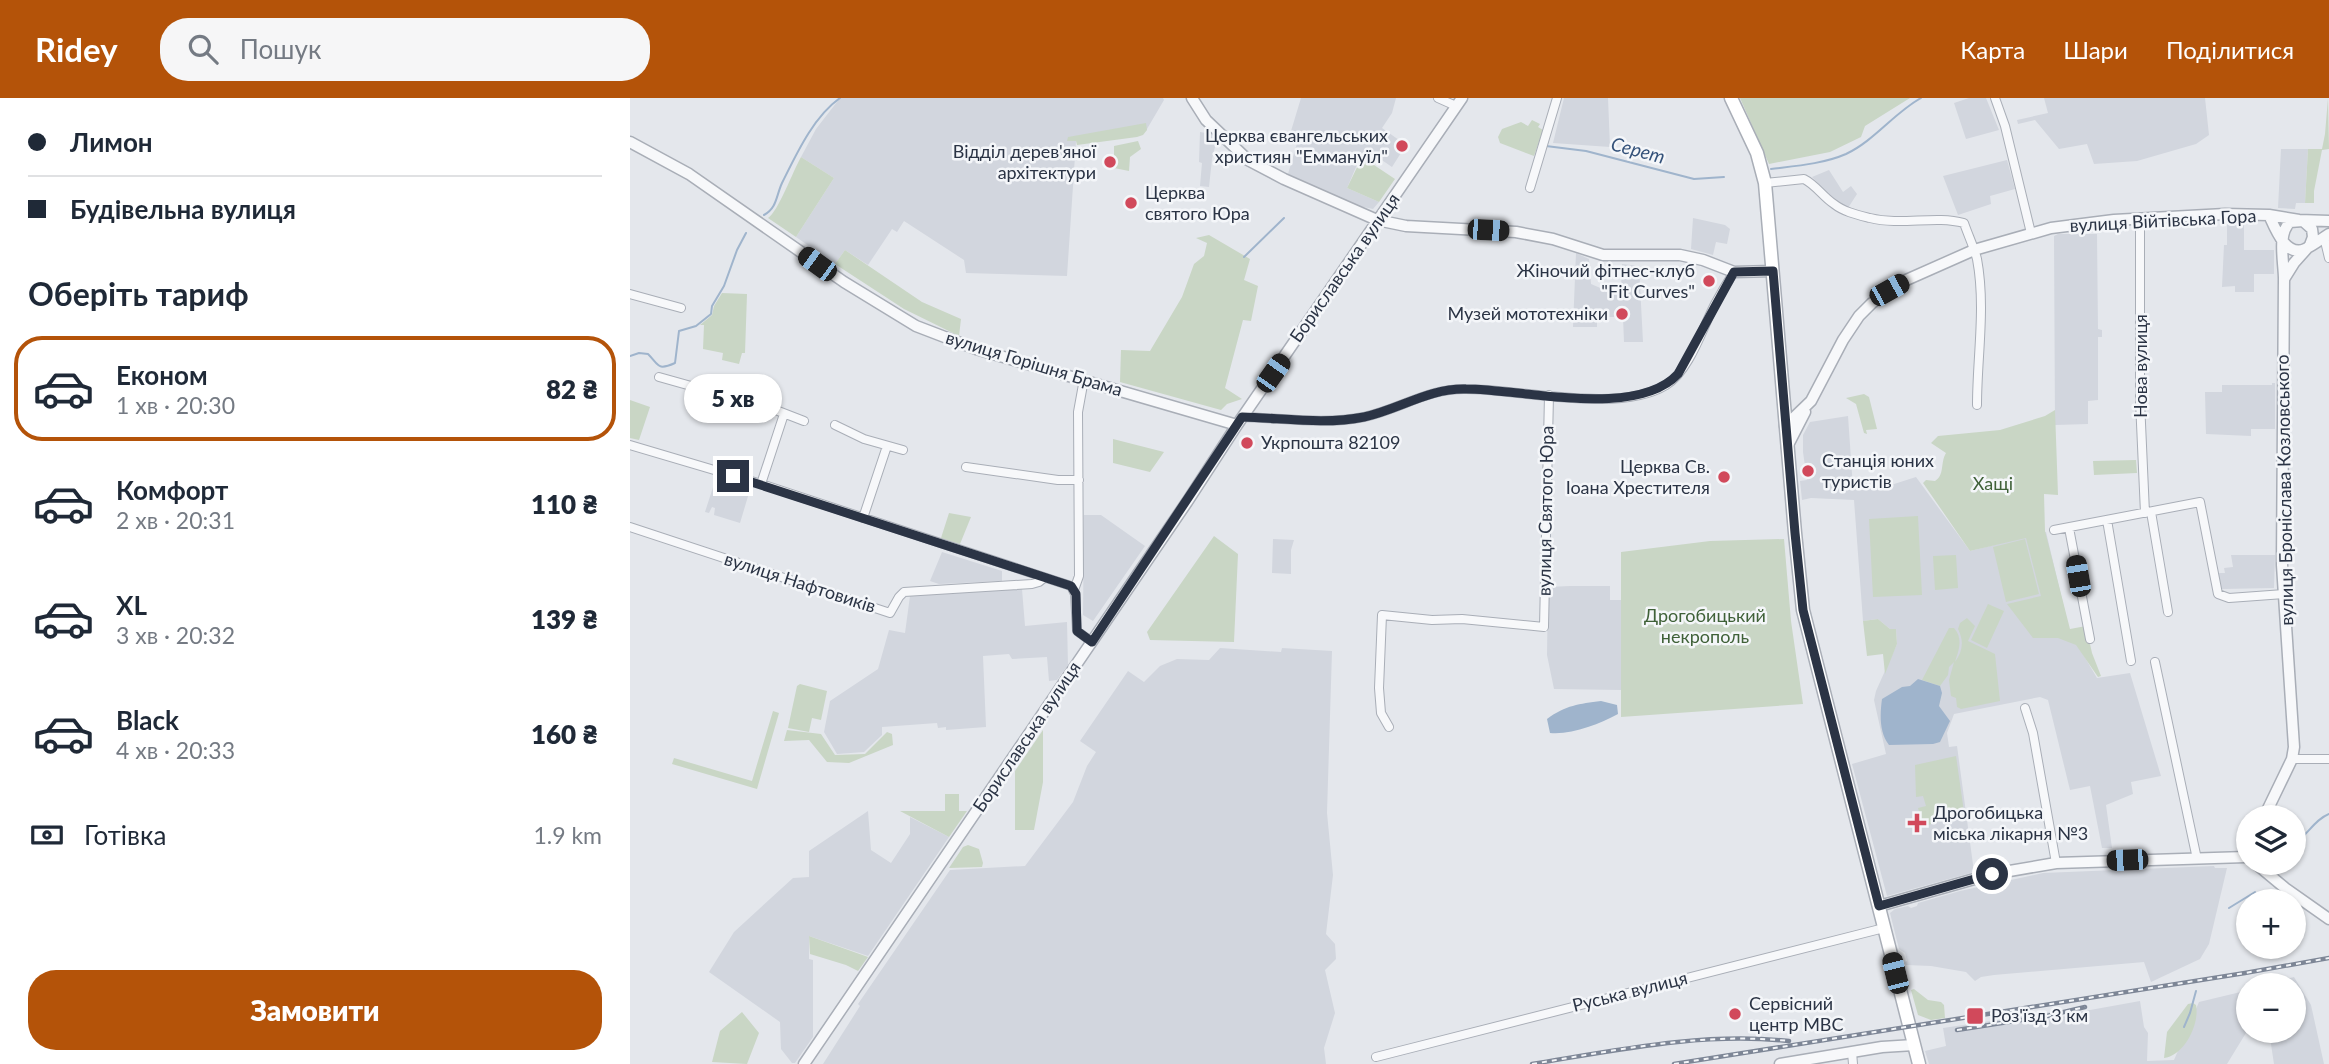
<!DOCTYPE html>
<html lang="uk">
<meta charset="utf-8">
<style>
body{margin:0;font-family:Lato,sans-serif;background:#f6f6f7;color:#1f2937;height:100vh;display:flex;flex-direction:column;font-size:26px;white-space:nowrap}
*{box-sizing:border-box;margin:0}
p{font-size:23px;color:#747a83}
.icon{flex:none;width:38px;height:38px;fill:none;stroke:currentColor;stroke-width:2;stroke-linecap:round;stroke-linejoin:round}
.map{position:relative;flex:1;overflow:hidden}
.panel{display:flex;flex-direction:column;background:#fff;width:630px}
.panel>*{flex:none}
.banner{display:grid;align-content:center;height:154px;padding:0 28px;background:#fff}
.buttons{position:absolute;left:1606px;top:707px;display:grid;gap:14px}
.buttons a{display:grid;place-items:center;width:70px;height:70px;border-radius:50%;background:#fff;box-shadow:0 2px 5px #0004;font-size:35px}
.end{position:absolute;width:32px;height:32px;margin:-16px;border:9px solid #2b3445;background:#fff;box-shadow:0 0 0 4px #fff}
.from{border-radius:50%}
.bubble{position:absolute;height:49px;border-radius:24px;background:#fff;box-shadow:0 2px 5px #0004;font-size:23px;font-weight:800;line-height:49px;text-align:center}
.car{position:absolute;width:21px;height:42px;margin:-21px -10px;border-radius:9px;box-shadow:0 0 5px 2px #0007;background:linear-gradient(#222 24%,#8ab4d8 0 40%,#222 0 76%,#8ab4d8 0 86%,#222 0)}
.banner b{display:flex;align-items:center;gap:24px;height:66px;font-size:26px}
.banner b+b{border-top:2px solid #e0e1e3}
.banner i{width:18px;height:18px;background:#1f2937}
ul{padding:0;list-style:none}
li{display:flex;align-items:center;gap:21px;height:105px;margin:0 14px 10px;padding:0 14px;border:4px solid transparent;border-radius:28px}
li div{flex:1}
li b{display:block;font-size:26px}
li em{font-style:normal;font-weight:800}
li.on{border-color:#b45309}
li>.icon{width:63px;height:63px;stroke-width:1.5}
h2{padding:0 28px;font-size:32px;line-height:84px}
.pay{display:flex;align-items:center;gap:18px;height:77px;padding:0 28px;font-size:26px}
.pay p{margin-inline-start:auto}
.primary-button{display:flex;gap:14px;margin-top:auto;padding:14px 28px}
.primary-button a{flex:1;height:80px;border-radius:28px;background:#b45309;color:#fff;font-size:28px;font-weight:800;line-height:80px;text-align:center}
header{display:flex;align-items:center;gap:42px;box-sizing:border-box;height:98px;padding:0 35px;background:#b45309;color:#fff}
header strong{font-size:33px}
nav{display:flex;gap:38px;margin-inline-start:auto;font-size:24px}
.search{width:490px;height:63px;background:#f6f6f7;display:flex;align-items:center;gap:18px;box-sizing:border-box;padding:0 24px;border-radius:28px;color:#747a83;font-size:26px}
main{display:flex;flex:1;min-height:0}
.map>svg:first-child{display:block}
.built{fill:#d2d6de}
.green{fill:#c9d6c5}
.water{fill:#9fb4cc}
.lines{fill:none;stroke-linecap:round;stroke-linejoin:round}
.stream{stroke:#9fb4cc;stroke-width:2}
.minor-casing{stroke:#a9aeb7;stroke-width:10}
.tertiary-casing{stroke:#a9aeb7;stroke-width:13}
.secondary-casing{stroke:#a9aeb7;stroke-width:15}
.minor{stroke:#f7f8fa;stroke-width:8}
.tertiary{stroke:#f7f8fa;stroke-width:10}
.secondary{stroke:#fff;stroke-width:12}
.rail-casing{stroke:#7d8696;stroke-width:4.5}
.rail{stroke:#f4f6f9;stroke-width:2;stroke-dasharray:5;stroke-linecap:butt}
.route{stroke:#2b3445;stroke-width:9}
.poi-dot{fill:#d1495b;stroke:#f4f6f9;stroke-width:2.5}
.labels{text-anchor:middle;stroke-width:5;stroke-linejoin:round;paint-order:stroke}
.poi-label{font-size:18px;fill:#2b3445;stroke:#f4f6f9;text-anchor:start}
.street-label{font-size:18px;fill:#2b3445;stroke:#f4f6f9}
.park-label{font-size:18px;fill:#3f6138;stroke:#f4f6f9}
.water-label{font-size:19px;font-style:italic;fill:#34527a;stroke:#f4f6f9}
</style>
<header>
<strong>Ridey</strong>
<div class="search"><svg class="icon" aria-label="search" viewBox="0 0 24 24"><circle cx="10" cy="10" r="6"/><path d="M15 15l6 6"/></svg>Пошук</div>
<nav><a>Карта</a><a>Шари</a><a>Поділитися</a></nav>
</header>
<main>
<section class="panel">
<div class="banner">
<b><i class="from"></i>Лимон</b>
<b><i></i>Будівельна вулиця</b>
</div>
<h2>Оберіть тариф</h2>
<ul>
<li class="on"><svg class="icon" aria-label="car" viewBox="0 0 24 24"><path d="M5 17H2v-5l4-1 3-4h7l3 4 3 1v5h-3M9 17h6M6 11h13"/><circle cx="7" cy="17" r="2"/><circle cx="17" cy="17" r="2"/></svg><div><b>Економ</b><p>1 хв · 20:30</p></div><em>82 ₴</em></li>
<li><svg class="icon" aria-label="car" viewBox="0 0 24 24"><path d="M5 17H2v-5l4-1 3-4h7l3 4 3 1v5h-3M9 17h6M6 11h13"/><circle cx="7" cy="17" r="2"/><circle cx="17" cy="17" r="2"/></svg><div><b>Комфорт</b><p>2 хв · 20:31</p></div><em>110 ₴</em></li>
<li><svg class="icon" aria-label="car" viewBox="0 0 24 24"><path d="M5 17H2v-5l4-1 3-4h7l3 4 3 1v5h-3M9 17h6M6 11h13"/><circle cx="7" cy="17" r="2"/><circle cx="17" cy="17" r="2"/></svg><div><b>XL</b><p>3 хв · 20:32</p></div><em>139 ₴</em></li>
<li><svg class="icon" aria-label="car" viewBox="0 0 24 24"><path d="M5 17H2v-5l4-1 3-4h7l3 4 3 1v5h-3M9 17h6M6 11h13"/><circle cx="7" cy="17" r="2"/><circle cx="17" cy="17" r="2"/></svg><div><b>Black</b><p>4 хв · 20:33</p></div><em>160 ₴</em></li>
</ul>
<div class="pay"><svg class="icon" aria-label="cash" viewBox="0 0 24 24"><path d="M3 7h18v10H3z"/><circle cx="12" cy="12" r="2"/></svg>Готівка<p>1.9 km</p></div>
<div class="primary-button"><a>Замовити</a></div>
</section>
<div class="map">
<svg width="1699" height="966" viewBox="0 0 1699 966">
<rect width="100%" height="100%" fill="#e4e7ec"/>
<!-- built -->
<path class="built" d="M210,0H533L534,2L517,31L446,43L437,178L336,175L334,162L274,123L267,134L262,131L238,167L215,152L205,166L166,139L204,80L171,59L186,31Z
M671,0H766L762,15L752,30L776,47L762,69L737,52L729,62L717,90L749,104L743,111L729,108L658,76L670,35L661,33Z
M934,0H978L980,49L923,45Z
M1339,0H1356L1369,32L1336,41L1324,5Z
M1414,0H1575L1579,37L1566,46L1507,63L1464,66L1457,46L1429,51L1405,22L1388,26L1387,22L1418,15Z
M570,34L582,36L587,41L582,61L579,89L570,88L572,65L569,64Z
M1651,51H1678L1675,105H1666L1665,111L1648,110Z
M1377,62L1385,91L1360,98L1361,106L1328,117L1313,78Z
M1199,72L1213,94L1221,88L1227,96L1218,110L1207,105L1182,79Z
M1063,120L1095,127L1100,131L1097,146L1086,144L1083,157L1061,151Z
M1614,124V152H1644V176H1624V194H1605V188L1592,189L1594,147H1597V125Z
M1428,136H1467L1468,231L1472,232V239H1468V302L1458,303V326L1425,327L1424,138Z
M946,155L959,161L961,186L975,192L991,191L992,166L1009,168L1013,244H994L993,219H967V229H943Z
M1642,285H1645V331H1621V338L1576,336L1575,294H1592V287H1642Z
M1218,318L1223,390L1261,387L1286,379L1340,453L1416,434L1442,543L1447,546L1467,580L1500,575L1531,678L1501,684L1503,696L1476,707L1482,750H1472L1460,688L1440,692L1418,602L1410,599L1324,616L1317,635L1319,649L1327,648L1344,774L1257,798L1222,666L1256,656L1244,602L1246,593L1267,546L1266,531H1260L1248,521L1233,523L1224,402L1181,400L1172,402L1170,383L1177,382L1173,354V337L1180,324Z
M84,386L119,395L110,425L84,417L85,410L82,409L79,415L75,414Z
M454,417H471L515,448L463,523L453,517Z
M643,441L664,442L661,452V476L642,475Z
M312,454L372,473V483L309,486L300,483Z
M1601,457H1645L1644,490L1592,491L1588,475H1595L1594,470L1603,469Z
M940,488H980V502H992L991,592L924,591L917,557L918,489Z
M392,491L395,528L437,524L438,567L427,582L419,583L417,559L382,561L379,556L353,558L356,629L316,632V629L308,630L307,625L252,629V637L234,654L207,656L194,634L200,603L248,571L259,532L275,535L280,498Z
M590,550L651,554L652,550L702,553L697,715L703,777L696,836L705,846L706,861L695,872L705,915L694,950L696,966H193L230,908L228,906L320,772L395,768L443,704L457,668L466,654L450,643L498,573L514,584L530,568L547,561L579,562Z
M238,713L241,752L261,765L280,736V719L319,739L238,858L179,838V861L183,862V939L165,965H162L151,951L150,924L79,874L104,834L163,780L179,779V753Z
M1584,768L1585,770H1597L1579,846L1570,861L1521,884L1514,864L1364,877L1351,879L1345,883L1336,874L1301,868L1276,867L1275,864L1277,863L1275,855L1269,851L1260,815L1265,811L1278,808L1281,810L1287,808L1288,805L1330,793L1413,775Z
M1664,879L1681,907L1694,966H1644L1639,933H1664V887H1635Z
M1619,892V930L1597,966H1299L1295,953L1316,948L1313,930L1428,913L1429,919L1448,917L1449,914L1510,903L1514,929L1518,935L1517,963L1544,962L1569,904Z"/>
<!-- green -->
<path class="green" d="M1110,0H1280L1235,28L1231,39L1200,54L1139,66Z
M1698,0L1699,51L1692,52L1684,93V105H1675L1678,51H1692L1695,36Z
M902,22L910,26L908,29L913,32L904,58L870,45L868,39L872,31L891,24L898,28Z
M516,25L517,32L513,37L507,39L447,47L446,43H437L438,39Z
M508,43L511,51L500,59L499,73L484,70V48Z
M171,59L204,80L166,139L138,120C148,114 163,73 171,59Z
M732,59L765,81L749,104L717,90Z
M579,137L620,161L614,182L628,188L621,223L613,222L595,290L612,301L597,306L591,312L490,284L491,252L520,253L552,199L564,166L574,158L577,145L566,140Z
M215,152L292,204L331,221L329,238L274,211L205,166Z
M92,195L117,196L115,255H112L109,266L92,262L93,255L73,251L74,227H70L82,217L84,208Z
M1234,296L1239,299L1247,331L1236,332L1237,336L1234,335L1226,306L1216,300Z
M0,302L20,309L9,342L0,340Z
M1425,312L1428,397L1414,396L1415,433L1440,531L1456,528L1462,555L1471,578L1468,579L1446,547L1428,540H1403L1377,506L1411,498L1396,440L1340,453L1293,385L1296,382L1305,383C1315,377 1310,365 1316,355L1301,345L1308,338L1370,332L1415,318Z
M483,341L534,354L520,374L483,365Z
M1506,362L1507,375L1464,377L1463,363Z
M319,415L341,419L330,446L311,440Z
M1288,418L1292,497L1243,499L1239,421Z
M584,438L608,456L604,544L520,542L517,534Z
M1154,441L1161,523L1173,606L991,619V454L1080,443Z
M1395,441L1409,496L1376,504L1363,449Z
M1326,457L1328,490L1305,492L1303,458Z
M1358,506L1374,513L1357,550L1341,542Z
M1337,520L1345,528L1338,543L1365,556L1370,603L1331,611L1327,609L1326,600L1321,598L1319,582L1324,564L1319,569L1318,577L1310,588L1292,582L1319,530H1324C1334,541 1328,554 1325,564C1333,553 1334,543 1328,531L1330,525Z
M1248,521L1260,531H1266L1267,546L1255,576L1253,556L1237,558L1233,523Z
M170,586L197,593L191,622L182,620L179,634L158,630L167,588Z
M143,613L149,615L127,691L42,666L44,660L122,683Z
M157,632L191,636L205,657L235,656L257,634L262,636L263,647L219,665L197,664L179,642L154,643Z
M413,632V684L404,732H385V673Z
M1326,658L1334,714L1293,729L1288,710L1296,708L1293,698L1286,699L1285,667Z
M315,696H329V713H337L319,739L270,713H315Z
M338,747L349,751L353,765L352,769L319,770L333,749Z
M179,838L238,859L228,873L216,867L180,856Z
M1284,891L1298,902L1311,904L1314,907L1315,920L1301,922L1288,917L1281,892Z
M1563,905L1566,907C1570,926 1554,958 1534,960L1537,934L1558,906Z
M112,914L129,935L117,966L82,964L90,933Z"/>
<!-- water -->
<path class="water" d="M1288,581L1310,588L1312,595L1309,608L1320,623L1310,644L1303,646L1259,647C1249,634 1250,616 1252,601L1272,589L1280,588Z
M971,603L987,607L988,616C969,626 942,637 920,635L917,621C936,607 949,606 971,603Z"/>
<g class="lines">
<!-- stream -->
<path class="stream" d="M916,48L956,53L1064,81L1094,79
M1141,71C1165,68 1193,66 1216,56C1244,43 1264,15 1291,0
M134,117C147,110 146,98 152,85C166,57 183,19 210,0
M614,159L654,120
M0,258L9,255L18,256C29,267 27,273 45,265L49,233L66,228L81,216L82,208L94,188L107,152L116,135
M1664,746C1678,737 1684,722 1699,716
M1599,810L1625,794
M1554,929L1560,915L1566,893"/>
<defs>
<path id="minor" d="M808,0L826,8
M1365,0L1375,28L1401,135
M1135,85L1174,81C1186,87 1193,99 1204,106C1214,114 1228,117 1240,120C1272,128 1304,117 1334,125C1338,137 1344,149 1347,161C1356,209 1347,259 1347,307
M900,90L927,0
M1510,121V303L1515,415
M1694,139L1699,160
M0,196L51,210
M29,279L143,311L174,323
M612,319C653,320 694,327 734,319C770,311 799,290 836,291C890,291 989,316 1036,287C1060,272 1072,231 1085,206C1091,195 1097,185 1104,174
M205,327L234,341L273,352
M0,347L128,385L441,488L445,496L447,533L462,544
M336,369L428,382H449
M131,386L154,316
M1521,414L1538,514
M233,420L257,348
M1477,422L1501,563
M0,429L260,515L269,499L274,494L402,486L409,484L414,480
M1439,430L1460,541
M1424,432L1570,404L1588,496L1599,500L1654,496
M444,492L449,478L448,314L454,281
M1525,564L1567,761
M1395,610L1403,635L1426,765
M759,629L751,615L749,590L752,517L802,522L832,521L914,529L919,297
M1662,661H1699
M1222,954L1223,966
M746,959L1254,830"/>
<path id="tertiary" d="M562,0L576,22L618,62L654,81L747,122L776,128L886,134L923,141L973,157H1050L1073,162L1104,174L1143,173
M0,44L59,76L214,184L286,228L346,251L607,327
M1639,117C1645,130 1656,160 1675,151C1684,147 1691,141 1699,136
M1155,328L1181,303L1213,242L1229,218L1242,205L1274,183L1344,152L1421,130L1484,122L1595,116L1639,117L1669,122L1699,123
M1157,349L1175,314
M1634,719L1662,661L1664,649L1652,467L1654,181C1654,164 1647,136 1660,124L1673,123L1682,131L1683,139L1680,147L1664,165L1654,181
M1625,765L1655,790L1699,821
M1249,808L1362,776L1426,765L1616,759
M174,966L557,404L607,327L832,0
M1150,966L1252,949L1284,947"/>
<path id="secondary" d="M1101,0L1127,55L1135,85L1165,435L1173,512L1289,966"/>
</defs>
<!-- minor casing -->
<use href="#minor" class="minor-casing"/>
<!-- tertiary casing -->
<use href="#tertiary" class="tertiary-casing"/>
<!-- secondary casing -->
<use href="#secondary" class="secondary-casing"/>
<!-- minor -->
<use href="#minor" class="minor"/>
<!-- tertiary -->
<use href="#tertiary" class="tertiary"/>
<!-- secondary -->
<use href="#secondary" class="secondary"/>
<defs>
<path id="rail" d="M1327,932L1417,918L1455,909
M902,966C988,952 1072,934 1159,943
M1044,966L1615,875L1699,860"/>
</defs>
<!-- rail casing -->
<use href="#rail" class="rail-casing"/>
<!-- rail -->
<use href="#rail" class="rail"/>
</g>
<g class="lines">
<!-- route -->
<path class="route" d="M103,378L441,488L446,496L447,533L462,544L612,319C653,320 694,327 734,319C770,311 799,290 836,291C893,291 1006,321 1048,276L1104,174L1143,173L1165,435L1173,512L1249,808L1362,776"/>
</g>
<!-- markers -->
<g class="poi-dot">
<circle cx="772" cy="48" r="7"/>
<circle cx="480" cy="64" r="7"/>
<circle cx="501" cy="105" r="7"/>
<circle cx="1079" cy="183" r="7"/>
<circle cx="992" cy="216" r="7"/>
<circle cx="617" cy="345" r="7"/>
<circle cx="1178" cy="373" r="7"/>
<circle cx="1094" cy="379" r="7"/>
<path d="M1283.5 714.5h7v7h7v7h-7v7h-7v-7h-7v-7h7z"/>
<circle cx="1105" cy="916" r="7"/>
<rect x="1336" y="909" width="18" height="18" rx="3.5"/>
</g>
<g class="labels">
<!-- poi labels -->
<g class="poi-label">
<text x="758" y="44" text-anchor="end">Церква євангельських<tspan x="758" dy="21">християн "Еммануїл"</tspan></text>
<text x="466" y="60" text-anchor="end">Відділ дерев'яної<tspan x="466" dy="21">архітектури</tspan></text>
<text x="515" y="101">Церква<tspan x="515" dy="21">святого Юра</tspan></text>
<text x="1065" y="179" text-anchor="end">Жіночий фітнес-клуб<tspan x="1065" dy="21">"Fit Curves"</tspan></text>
<text x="978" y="222" text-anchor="end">Музей мототехніки</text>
<text x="631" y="351">Укрпошта 82109</text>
<text x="1192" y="369">Станція юних<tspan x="1192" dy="21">туристів</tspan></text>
<text x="1080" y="375" text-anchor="end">Церква Св.<tspan x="1080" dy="21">Іоана Хрестителя</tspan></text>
<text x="1303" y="721">Дрогобицька<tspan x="1303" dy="21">міська лікарня №3</tspan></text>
<text x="1119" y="912">Сервісний<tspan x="1119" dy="21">центр МВС</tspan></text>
<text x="1361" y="924">Роз'їзд 3 км</text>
</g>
<!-- street labels -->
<g class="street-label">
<text transform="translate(1533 123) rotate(-3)" y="6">вулиця Війтівська Гора</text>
<text transform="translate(715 170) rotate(-55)" y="6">Бориславська вулиця</text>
<text transform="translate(404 266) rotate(17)" y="6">вулиця Горішня Брама</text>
<text transform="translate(1511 268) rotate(-90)" y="6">Нова вулиця</text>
<text transform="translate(1655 392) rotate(-91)" y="6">вулиця Броніслава Козловського</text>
<text transform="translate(916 413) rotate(-89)" y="6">вулиця Святого Юра</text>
<text transform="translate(170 485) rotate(18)" y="6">вулиця Нафтовиків</text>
<text transform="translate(397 639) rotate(-56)" y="6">Бориславська вулиця</text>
<text transform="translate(1000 894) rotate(-14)" y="6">Руська вулиця</text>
</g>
<!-- park labels -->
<g class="park-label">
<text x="1363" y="392">Хащі</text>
<text x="1075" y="524">Дрогобицький<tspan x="1075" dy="21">некрополь</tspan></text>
</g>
<!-- water labels -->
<g class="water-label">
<text transform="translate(1008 52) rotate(15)" y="7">Серет</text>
</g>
</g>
</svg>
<div class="buttons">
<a><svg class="icon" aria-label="layers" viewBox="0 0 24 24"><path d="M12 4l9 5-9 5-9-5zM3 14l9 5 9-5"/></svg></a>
<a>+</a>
<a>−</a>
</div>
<i class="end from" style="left:1362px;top:776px"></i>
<i class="end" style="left:103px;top:378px"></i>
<div class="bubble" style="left:54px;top:276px;width:98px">5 хв</div>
<i class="car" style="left:858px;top:132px;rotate:93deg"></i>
<i class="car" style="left:187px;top:166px;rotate:306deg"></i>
<i class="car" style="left:1259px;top:192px;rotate:61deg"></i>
<i class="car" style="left:643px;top:275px;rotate:35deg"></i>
<i class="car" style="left:1448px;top:478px;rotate:350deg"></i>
<i class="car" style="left:1497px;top:762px;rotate:268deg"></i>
<i class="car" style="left:1265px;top:875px;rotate:346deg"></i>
</div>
</main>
